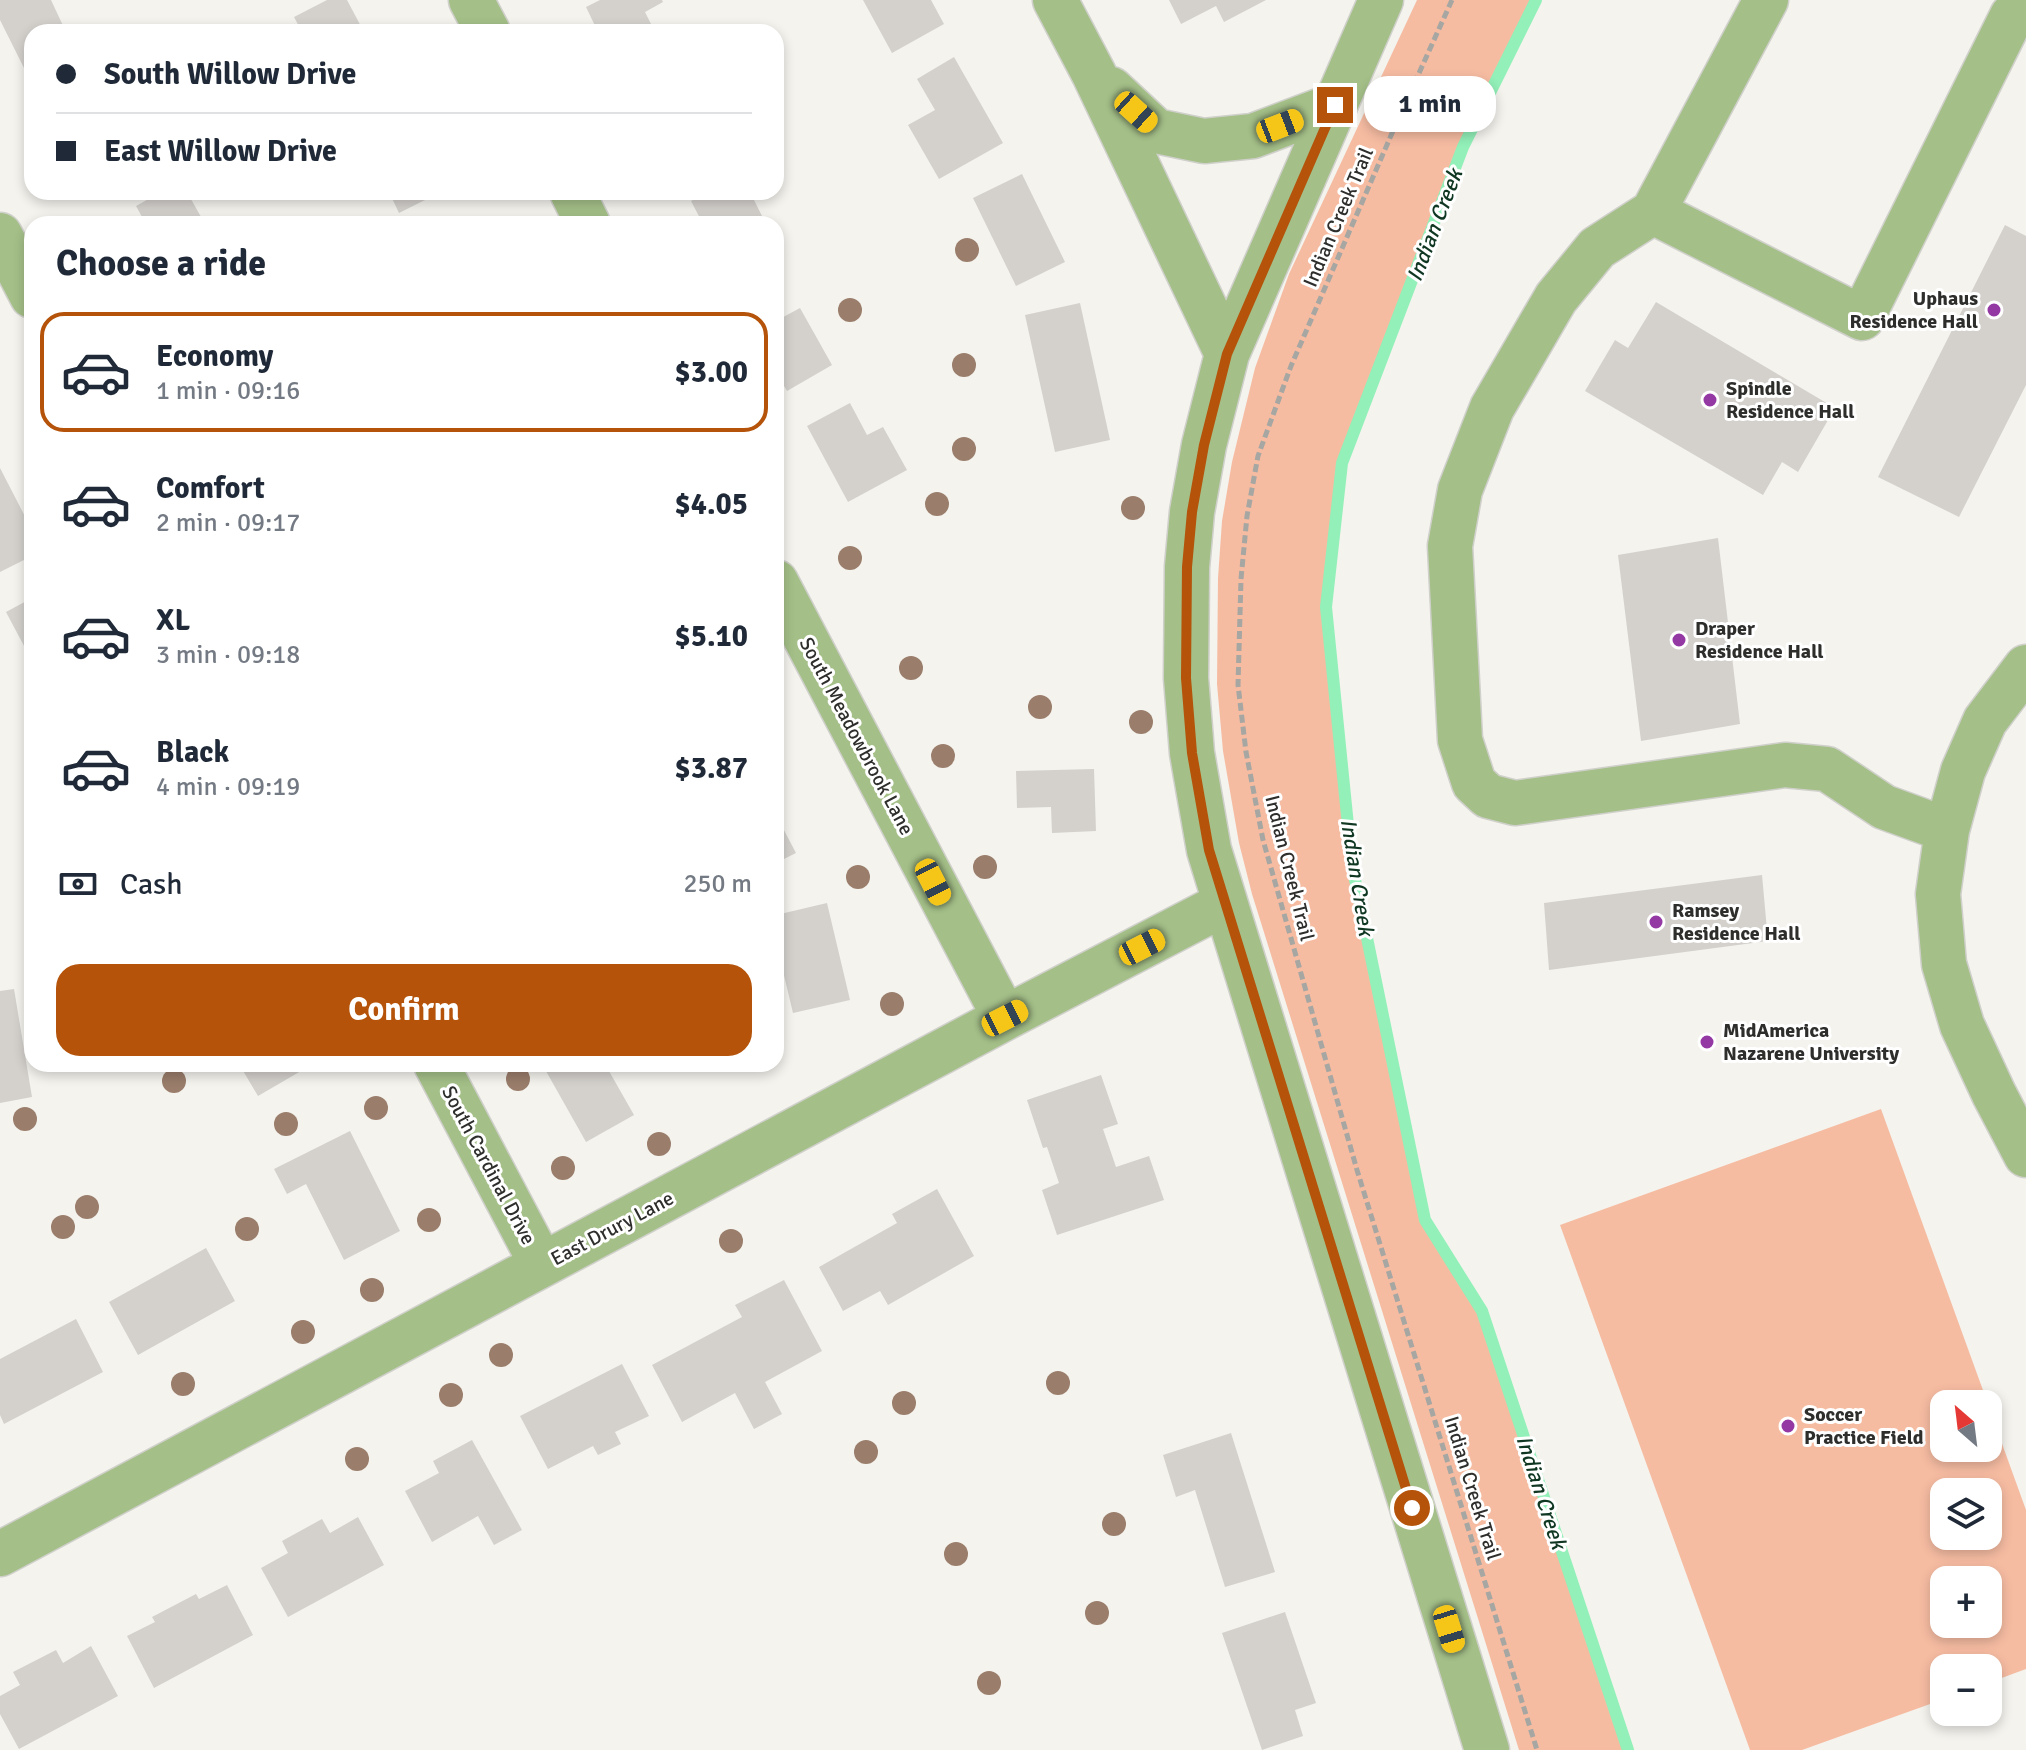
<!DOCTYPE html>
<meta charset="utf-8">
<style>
body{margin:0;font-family:Signika,sans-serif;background:#f2f2f3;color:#1f2937;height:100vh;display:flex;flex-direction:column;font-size:30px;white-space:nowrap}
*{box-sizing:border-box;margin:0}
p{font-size:26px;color:#747a83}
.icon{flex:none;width:44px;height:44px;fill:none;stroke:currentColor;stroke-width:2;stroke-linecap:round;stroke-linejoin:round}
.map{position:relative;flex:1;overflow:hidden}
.details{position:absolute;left:24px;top:216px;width:760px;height:856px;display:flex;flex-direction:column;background:#fff;border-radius:24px;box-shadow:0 4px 12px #0003}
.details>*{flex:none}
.hud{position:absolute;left:24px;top:24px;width:760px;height:176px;border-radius:24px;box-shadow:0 4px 12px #0003;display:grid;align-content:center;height:176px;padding:0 32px;background:#fff}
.needle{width:52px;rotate:332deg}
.buttons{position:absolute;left:1930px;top:1390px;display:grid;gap:16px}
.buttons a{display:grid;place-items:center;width:72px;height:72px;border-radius:16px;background:#fff;box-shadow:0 4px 12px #0003;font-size:40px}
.end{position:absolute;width:36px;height:36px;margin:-18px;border:10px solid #b45309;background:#fff;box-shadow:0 0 0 4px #fff}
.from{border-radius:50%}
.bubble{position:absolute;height:56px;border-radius:24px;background:#fff;box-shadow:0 4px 12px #0003;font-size:26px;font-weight:700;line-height:56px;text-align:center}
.car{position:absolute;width:24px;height:48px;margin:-24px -12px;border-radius:10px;box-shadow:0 0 6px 2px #0007;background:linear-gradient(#f5c518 24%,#345 0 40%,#f5c518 0 76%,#345 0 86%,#f5c518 0)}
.hud b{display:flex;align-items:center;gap:28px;height:76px;font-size:30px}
.hud b+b{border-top:2px solid #e0e1e3}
.hud i{width:20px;height:20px;background:#1f2937}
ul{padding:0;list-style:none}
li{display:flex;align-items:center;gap:24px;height:120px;margin:0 16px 12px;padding:0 16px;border:4px solid transparent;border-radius:24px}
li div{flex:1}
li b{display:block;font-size:30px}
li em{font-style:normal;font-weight:700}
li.current{border-color:#b45309}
li>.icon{width:72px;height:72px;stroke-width:1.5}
h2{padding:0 32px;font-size:36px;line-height:96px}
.pay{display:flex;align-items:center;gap:20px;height:88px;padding:0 32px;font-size:30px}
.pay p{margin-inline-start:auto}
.action{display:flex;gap:16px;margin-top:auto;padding:16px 32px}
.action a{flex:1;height:92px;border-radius:24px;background:#b45309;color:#fff;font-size:32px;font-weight:700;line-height:92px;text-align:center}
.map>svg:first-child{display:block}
.green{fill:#f6bca2;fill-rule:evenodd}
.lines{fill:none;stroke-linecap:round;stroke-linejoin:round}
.stream{stroke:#92f0b8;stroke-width:12}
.building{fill:#d4d1cd}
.minor-casing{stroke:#d0d0cb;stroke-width:47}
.path{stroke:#a6a6a2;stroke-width:5;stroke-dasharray:8 4;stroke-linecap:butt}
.minor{stroke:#a4bf88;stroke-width:44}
.tree{fill:#9a7d6b}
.route{stroke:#b45309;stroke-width:10}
.poi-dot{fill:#9438a3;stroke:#fff;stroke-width:3}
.labels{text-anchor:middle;stroke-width:6;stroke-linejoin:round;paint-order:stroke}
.street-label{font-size:20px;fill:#2e2e2c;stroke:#fff}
.poi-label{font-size:20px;font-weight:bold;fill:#2e2e2c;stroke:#fff;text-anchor:start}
.water-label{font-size:22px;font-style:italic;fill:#0f3722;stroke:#fff}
</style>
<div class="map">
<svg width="2026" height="1750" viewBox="0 0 2026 1750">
<rect width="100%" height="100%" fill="#f4f3ee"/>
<!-- green -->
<path class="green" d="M1417,0H1536L1463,148L1342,463L1326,607L1352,865L1425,1220L1482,1311L1628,1750H1519L1252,894L1239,843L1223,751L1217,684L1218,578L1222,521L1232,462L1255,368L1289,274Z
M1881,1109L1988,1404H1944V1448H1988V1405L2026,1510V1669L1988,1683V1668H1944V1699L1802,1750H1750L1560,1225ZM1944,1492H1988V1536H1944ZM1944,1580H1988V1624H1944Z"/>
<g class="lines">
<!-- stream -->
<path class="stream" d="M1536,0L1463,147L1342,463L1326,607L1352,865L1425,1220L1482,1311L1628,1750"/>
</g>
<!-- building -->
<path class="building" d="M0,0H51L66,32H32V72L27,74L0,20Z
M327,0H347L364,32H302L294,17Z
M600,0H662L663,2L645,12L655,32H598L586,7Z
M863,0H931L944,24L892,53Z
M1169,0H1266L1224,22L1216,6L1181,24Z
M954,57L1003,143L939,179L908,125L935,110L917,79Z
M1022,174L1065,262L1016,286L973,198Z
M161,192H187L205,224H146L136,206Z
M389,192H441L399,213Z
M708,192H750L766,224H703L691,201Z
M2005,225L2026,236V385L1959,517L1878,477Z
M1656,302L1835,408L1798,472L1782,462L1763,495L1585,391L1615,340L1628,348Z
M1080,303L1110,440L1055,452L1025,315Z
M800,308L832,365L787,391L776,372V321Z
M850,403L867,435L883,427L907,470L848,502L807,426Z
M0,468L32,530V556L0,572Z
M1718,538L1740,724L1641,741L1618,555Z
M32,598V661L6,612Z
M1094,769L1096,831L1052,833L1051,807L1017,808L1016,771Z
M776,815L796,853L776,863Z
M1762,875L1768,941L1549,970L1544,903Z
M827,903L850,1000L793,1013L776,942V915Z
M14,989L32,1097L0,1103V991Z
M239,1064H313L258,1096Z
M542,1064H605L634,1115L586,1142Z
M1101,1075L1118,1124L1103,1129L1116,1167L1149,1156L1164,1200L1057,1235L1042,1190L1059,1183L1047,1147L1043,1148L1027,1100Z
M350,1131L400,1231L344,1260L306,1184L287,1194L274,1169Z
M937,1189L974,1256L888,1305L880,1291L843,1311L819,1267L897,1223L892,1214Z
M206,1248L235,1301L138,1355L109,1302Z
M784,1280L822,1351L765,1382L782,1414L754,1429L735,1393L682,1422L652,1365L742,1317L735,1305Z
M76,1319L103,1372L4,1424L0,1415V1359Z
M622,1364L649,1416L615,1432L621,1444L598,1455L593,1446L548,1469L520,1416Z
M1231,1433L1275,1572L1225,1587L1195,1490L1176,1497L1163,1455Z
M472,1440L522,1530L494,1545L478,1516L432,1542L405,1491L439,1473L433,1461Z
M358,1517L384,1565L288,1617L261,1568L288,1553L282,1541L322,1519L330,1533Z
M227,1585L253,1635L154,1688L127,1636L155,1622L152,1617L196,1594L199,1599Z
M1285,1612L1316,1703L1295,1710L1303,1736L1262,1750L1222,1633Z
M91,1646L118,1696L19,1749L0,1714V1696L20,1685L13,1672L56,1650L63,1663Z"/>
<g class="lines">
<defs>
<path id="minor" d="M471,0L488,32
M1055,0L1094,74L1227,354
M1381,0L1227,354L1204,445L1192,512L1187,567L1186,678L1192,753L1209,850L1487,1750
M1766,0L1653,212L1862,318L2012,16
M1111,89L1156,131L1204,141L1253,136L1335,105
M572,192L588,224
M1653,212L1597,248L1556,298L1492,408L1460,490L1450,546L1460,740L1474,783L1488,796L1515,803L1785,765L1827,769L1884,807L1947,830
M0,235L32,296
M776,582L1005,1018
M2026,667L1985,721L1963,771L1947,830L1938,894L1944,964L1962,1025L1994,1094L2026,1155
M436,1064L542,1265
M0,1554L1005,1018L1224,904"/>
</defs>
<!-- minor casing -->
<use href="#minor" class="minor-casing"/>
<!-- path -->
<path class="path" d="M1452,0L1396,124L1291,366L1258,456L1247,516L1241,579L1238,685L1246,752L1263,840L1357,1170L1537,1750"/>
<!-- minor -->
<use href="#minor" class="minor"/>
</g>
<!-- trees -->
<g class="tree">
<circle cx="967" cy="250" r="12"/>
<circle cx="850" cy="310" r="12"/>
<circle cx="964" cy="365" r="12"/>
<circle cx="964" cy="449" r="12"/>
<circle cx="937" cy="504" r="12"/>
<circle cx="1133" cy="508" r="12"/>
<circle cx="850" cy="558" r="12"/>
<circle cx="911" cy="668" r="12"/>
<circle cx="1040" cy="707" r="12"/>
<circle cx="1141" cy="722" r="12"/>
<circle cx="943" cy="756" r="12"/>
<circle cx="985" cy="867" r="12"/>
<circle cx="858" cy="877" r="12"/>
<circle cx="892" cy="1004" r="12"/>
<circle cx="518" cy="1079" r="12"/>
<circle cx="174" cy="1081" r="12"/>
<circle cx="376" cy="1108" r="12"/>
<circle cx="25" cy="1119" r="12"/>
<circle cx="286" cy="1124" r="12"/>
<circle cx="659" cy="1144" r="12"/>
<circle cx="563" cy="1168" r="12"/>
<circle cx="87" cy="1207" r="12"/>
<circle cx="429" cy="1220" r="12"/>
<circle cx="63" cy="1227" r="12"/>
<circle cx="247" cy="1229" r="12"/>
<circle cx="731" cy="1241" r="12"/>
<circle cx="372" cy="1290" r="12"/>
<circle cx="303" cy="1332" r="12"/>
<circle cx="501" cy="1355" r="12"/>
<circle cx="1058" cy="1383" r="12"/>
<circle cx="183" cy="1384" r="12"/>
<circle cx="451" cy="1395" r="12"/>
<circle cx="904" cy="1403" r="12"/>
<circle cx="866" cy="1452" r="12"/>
<circle cx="357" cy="1459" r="12"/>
<circle cx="1114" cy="1524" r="12"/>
<circle cx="956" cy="1554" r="12"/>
<circle cx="1097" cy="1613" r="12"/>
<circle cx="989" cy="1683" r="12"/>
</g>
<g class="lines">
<!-- route -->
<path class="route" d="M1335,105L1227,354L1204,445L1192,512L1187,567L1186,678L1192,753L1209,850L1412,1508"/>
</g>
<!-- markers -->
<g class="poi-dot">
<circle cx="1994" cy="310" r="8"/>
<circle cx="1710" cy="400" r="8"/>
<circle cx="1679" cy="640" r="8"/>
<circle cx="1656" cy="922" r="8"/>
<circle cx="1707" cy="1042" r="8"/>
<circle cx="1788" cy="1426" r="8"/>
</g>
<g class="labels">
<!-- street labels -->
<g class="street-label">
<text transform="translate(1338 217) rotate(-67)" y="7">Indian Creek Trail</text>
<text transform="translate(857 736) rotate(62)" y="7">South Meadowbrook Lane</text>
<text transform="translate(1290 868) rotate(76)" y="7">Indian Creek Trail</text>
<text transform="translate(489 1165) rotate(62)" y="7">South Cardinal Drive</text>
<text transform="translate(612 1228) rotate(-28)" y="7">East Drury Lane</text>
<text transform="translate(1473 1488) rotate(73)" y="7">Indian Creek Trail</text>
</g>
<!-- poi labels -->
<g class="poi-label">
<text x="1978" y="305" text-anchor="end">Uphaus<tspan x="1978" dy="23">Residence Hall</tspan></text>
<text x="1726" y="395">Spindle<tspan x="1726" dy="23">Residence Hall</tspan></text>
<text x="1695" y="635">Draper<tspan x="1695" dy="23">Residence Hall</tspan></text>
<text x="1672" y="917">Ramsey<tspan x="1672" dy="23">Residence Hall</tspan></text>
<text x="1723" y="1037">MidAmerica<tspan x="1723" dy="23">Nazarene University</tspan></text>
<text x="1804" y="1421">Soccer<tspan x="1804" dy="23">Practice Field</tspan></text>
</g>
<!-- water labels -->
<g class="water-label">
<text transform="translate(1434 225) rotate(-69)" y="8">Indian Creek</text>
<text transform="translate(1358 877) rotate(81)" y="8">Indian Creek</text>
<text transform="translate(1542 1492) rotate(72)" y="8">Indian Creek</text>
</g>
</g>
</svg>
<div class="buttons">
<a><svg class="needle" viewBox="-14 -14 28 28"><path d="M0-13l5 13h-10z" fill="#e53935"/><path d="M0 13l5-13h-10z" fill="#747a83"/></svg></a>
<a><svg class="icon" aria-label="layers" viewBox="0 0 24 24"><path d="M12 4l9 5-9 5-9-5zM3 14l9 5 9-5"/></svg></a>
<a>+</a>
<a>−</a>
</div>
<i class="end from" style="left:1412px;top:1508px"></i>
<i class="end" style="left:1335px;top:105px"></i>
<div class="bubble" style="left:1364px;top:76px;width:132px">1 min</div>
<i class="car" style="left:1136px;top:112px;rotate:132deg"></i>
<i class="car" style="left:1280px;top:126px;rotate:69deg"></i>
<i class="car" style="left:933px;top:882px;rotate:153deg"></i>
<i class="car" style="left:1142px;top:947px;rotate:63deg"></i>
<i class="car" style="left:1005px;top:1018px;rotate:63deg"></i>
<i class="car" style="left:1449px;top:1629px;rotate:163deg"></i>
<div class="hud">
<b><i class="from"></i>South Willow Drive</b>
<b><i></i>East Willow Drive</b>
</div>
<section class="details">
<h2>Choose a ride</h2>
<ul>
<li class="current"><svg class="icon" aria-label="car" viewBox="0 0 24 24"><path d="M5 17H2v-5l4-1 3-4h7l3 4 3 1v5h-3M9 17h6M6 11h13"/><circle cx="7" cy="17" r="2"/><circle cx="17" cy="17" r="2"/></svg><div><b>Economy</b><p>1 min · 09:16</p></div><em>$3.00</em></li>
<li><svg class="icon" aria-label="car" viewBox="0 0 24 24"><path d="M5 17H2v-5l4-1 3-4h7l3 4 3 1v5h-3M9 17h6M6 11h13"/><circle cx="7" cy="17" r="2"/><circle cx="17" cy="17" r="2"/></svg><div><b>Comfort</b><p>2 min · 09:17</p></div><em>$4.05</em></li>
<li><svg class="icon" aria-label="car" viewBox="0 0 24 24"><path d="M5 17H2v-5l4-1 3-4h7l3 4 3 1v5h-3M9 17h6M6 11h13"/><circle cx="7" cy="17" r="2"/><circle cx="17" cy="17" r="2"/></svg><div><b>XL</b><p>3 min · 09:18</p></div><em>$5.10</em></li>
<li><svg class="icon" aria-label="car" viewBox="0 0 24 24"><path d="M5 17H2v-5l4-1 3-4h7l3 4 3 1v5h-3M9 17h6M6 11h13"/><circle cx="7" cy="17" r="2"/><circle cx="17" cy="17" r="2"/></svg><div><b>Black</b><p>4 min · 09:19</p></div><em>$3.87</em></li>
</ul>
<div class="pay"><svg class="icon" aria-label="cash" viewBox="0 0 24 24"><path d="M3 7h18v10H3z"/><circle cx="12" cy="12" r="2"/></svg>Cash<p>250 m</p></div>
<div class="action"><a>Confirm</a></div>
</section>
</div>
